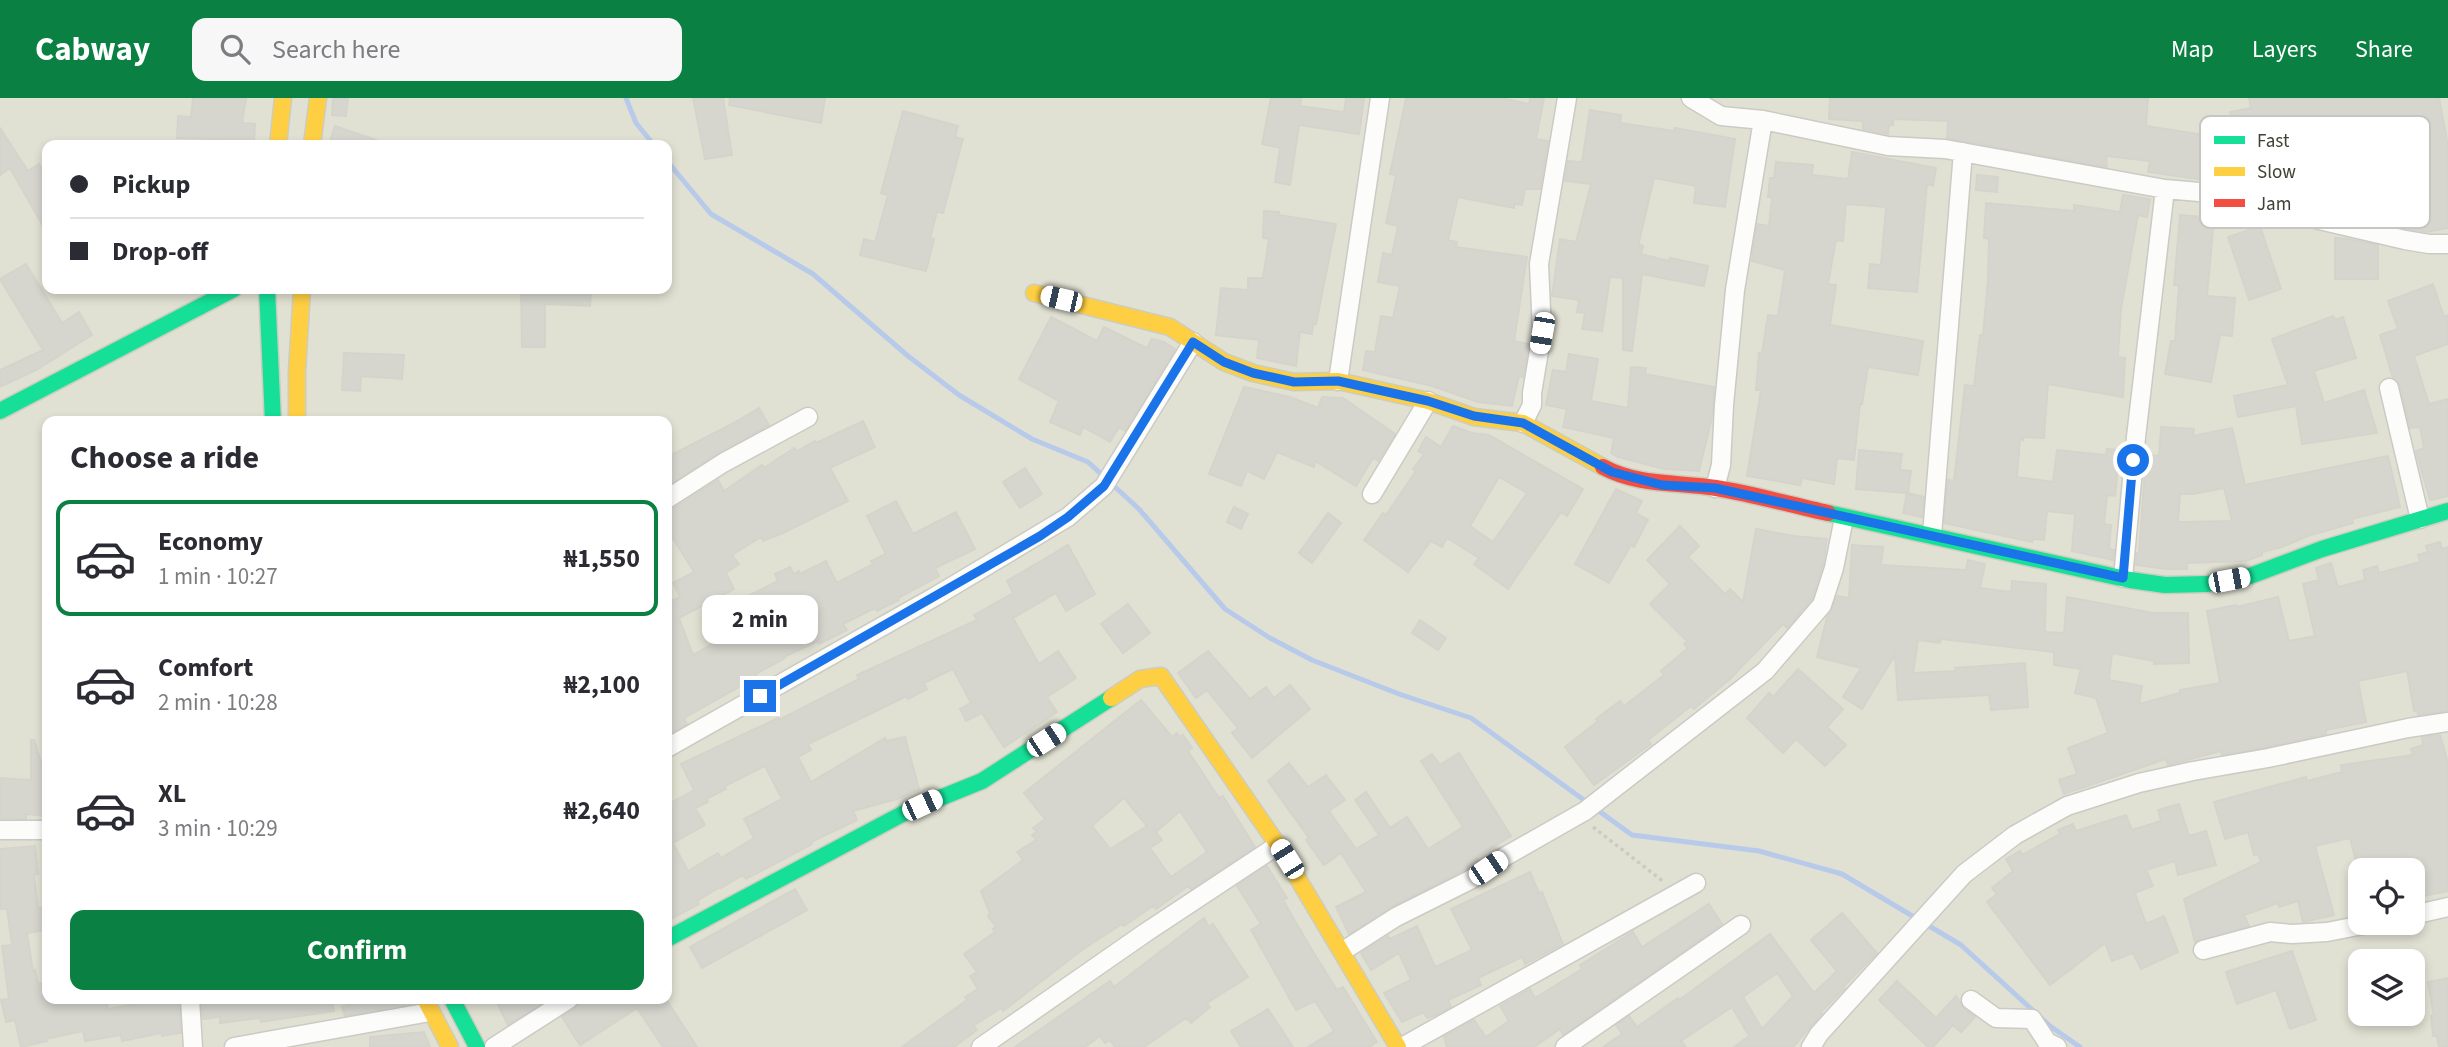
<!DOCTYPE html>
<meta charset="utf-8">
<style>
body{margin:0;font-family:"Source Sans 3",sans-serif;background:#f7f7f7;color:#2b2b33;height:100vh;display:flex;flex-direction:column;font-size:26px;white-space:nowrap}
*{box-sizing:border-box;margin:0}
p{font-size:23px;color:#7c7c81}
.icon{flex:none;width:38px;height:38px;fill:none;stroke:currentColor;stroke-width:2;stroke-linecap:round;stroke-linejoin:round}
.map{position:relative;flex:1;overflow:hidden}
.details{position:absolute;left:42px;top:318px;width:630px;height:588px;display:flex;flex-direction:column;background:#fff;border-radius:14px;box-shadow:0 4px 10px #0003}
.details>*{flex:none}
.top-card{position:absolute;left:42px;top:42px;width:630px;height:154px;border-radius:14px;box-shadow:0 4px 10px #0003;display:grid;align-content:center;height:154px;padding:0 28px;background:#fff}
.buttons{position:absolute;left:2348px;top:760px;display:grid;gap:14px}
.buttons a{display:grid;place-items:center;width:77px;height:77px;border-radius:14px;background:#fff;box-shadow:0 4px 10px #0003;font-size:35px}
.end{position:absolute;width:32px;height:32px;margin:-16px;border:9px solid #1a73e8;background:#fff;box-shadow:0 0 0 4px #fff}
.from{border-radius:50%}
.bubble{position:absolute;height:49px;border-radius:14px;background:#fff;box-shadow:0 4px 10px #0003;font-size:23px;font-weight:700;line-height:49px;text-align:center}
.car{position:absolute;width:21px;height:42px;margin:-21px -10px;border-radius:9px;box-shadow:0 0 5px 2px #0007;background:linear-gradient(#fff 24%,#345 0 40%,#fff 0 76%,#345 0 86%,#fff 0)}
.top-card b{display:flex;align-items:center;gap:24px;height:66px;font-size:26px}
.top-card b+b{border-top:2px solid #e1e1e2}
.top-card i{width:18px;height:18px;background:#2b2b33}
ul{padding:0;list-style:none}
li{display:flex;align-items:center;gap:21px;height:116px;margin:0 14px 10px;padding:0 14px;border:4px solid transparent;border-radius:14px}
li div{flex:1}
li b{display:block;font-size:26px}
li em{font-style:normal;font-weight:700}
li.selected{border-color:#0b8043}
li>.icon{width:63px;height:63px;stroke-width:1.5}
h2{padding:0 28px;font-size:32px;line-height:84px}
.button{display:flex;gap:14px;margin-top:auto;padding:14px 28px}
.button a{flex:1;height:80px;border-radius:14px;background:#0b8043;color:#fff;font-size:28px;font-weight:700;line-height:80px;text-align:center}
header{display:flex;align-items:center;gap:42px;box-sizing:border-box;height:98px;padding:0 35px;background:#0b8043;color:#fff}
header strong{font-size:33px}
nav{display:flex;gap:38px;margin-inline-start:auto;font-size:24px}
.search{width:490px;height:63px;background:#f7f7f7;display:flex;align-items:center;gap:18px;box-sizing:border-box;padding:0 24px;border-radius:14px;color:#7c7c81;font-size:26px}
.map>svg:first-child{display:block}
.residential{fill:#e1e1d3;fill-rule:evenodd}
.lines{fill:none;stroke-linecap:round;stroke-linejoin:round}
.stream{stroke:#b8caea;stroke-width:5}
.building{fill:#d6d6cf;stroke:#d5d4cc;stroke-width:2;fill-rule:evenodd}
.street-casing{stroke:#cbcac4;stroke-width:21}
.fast-casing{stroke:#cdcdbf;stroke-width:19}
.slow-casing{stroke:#cdcdbf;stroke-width:19}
.jam-casing{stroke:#cdcdbf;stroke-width:19}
.path{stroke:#cbcbc6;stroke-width:3.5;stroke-dasharray:3.5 3.5;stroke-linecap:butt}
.street{stroke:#fcfcfb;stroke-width:18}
.fast{stroke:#16e098;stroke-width:16}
.slow{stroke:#ffcf43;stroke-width:16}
.jam{stroke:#f24e42;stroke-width:16}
.route{stroke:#1a73e8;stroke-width:9}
.key{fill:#fff;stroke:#c6c6c2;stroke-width:2}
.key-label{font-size:19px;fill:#424034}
</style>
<header>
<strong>Cabway</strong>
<div class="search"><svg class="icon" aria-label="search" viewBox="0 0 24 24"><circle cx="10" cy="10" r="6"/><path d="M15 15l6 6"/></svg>Search here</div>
<nav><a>Map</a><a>Layers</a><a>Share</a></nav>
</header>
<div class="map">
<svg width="2448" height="949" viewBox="0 0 2448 949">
<rect width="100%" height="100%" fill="#edede6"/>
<!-- residential -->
<path class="residential" d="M0,0H2448V949H0ZM47,47H667V191H47ZM47,324H667V901H47ZM2361,772H2413V824H2361ZM2361,863H2413V915H2361Z"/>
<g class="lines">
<!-- stream -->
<path class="stream" d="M626,0L636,25L654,47
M667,63L711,116L813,176L908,258L959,297L1032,341L1088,364L1139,411L1225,511L1270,540L1312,562L1399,596L1471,620L1632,737L1759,753L1842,776L1961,847L2050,928L2080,949"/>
</g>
<!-- building -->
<path class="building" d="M193,0H246L242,25L255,26L254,47H216V41L177,40L178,18L191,19Z
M333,0H348L346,18L332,17Z
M693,0H723L732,57L705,61Z
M730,0H825L821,25L729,7Z
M1271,0H1301L1300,8L1344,14L1346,0L1364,1L1359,36L1299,27L1290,87L1275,84L1280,50L1262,46Z
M1406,0H1501L1529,6L1530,0H1544L1536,41L1548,43L1540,91H1525L1522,107L1514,106V110L1458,99L1448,142L1457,144L1456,149L1527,159L1514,243L1529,246L1523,279L1519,278L1512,308L1478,304L1432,288L1363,272L1366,253L1375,254L1381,218L1393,220L1400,188L1378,184L1383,155L1392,157L1398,128L1386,125L1396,77L1390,76Z
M1830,0H2148L2146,28L2236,42L2230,14L2251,10L2249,0H2439L2448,47V130L2426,134L2407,131L2403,105L2339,115L2326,112L2324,85L2239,87L2148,74L2150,63L2106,58L2107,69L1947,40L1948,23L1893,21V27H1889L1888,36L1863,31V23L1829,21Z
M1590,12L1621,17L1620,25L1674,33L1675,30L1735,41L1725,109L1694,105L1696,88L1654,80L1639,144L1640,147L1643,148L1641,156L1669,163L1670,160L1708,168L1704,188L1642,176L1632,253L1623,252V180L1610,179L1602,233L1582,231L1585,215L1577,214L1579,202L1552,198L1560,141L1576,144L1591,86L1565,83L1568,63L1582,64Z
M903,13L958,28L955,39L963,41L943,115L937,114L930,140L934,141L926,173L860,157L864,141L875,144L888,97L881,95Z
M335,28L385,45V47H329Z
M0,30L28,73L39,66L47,80V135L10,70L0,77Z
M1852,54L1936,70L1933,88L1927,86L1917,194L1868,190L1870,166L1881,167L1886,109L1846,106L1843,143L1836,142L1828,186L1836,187L1830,227L1923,243L1918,277L1868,269L1862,306H1860L1854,362L1837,360L1834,386L1802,380L1800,387L1747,378L1761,292H1756L1759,255H1762L1768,217L1778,218L1785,172L1752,163L1757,126L1769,128L1772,99H1768L1770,80H1774L1776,64L1813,67L1812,77L1848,81Z
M1977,77L1998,79L1997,94L1976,92Z
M2123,97L2150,101L2147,119L2138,117L2121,211L2118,259L2125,260L2123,299L2048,286L2044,340L2023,339V342L2020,341L2017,379L2053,384L2057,352L2106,357L2107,351L2120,352L2115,398L2107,397L2104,426L2111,427L2109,451L2114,452L2113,462L2072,453L2075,416L2047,413L2044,442L2033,441L2032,444L1944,425L1948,382L1954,383L1965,287L1974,288L1980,237H1983L1988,181L1989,141L1984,140L1986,105L2074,113V107L2120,114Z
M1264,113L1279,114V117L1336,126L1316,226H1313L1312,236L1300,234L1296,268L1257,260L1259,242L1216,237L1221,190L1248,192V180H1263L1269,141L1263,140Z
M2180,117L2214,120L2207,198L2235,200L2232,238L2220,237L2211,284L2165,276L2171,243H2175L2179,188L2174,187Z
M2260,128L2281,191L2249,202L2228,139Z
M2335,140L2349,141L2378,147V181H2335Z
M26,166L62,225L79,214L92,237L36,272L0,289V272L43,252L0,181Z
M2433,186L2444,219L2448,217V246L2414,258L2429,306L2448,301V398L2430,402L2416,353L2424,350L2420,329L2410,330L2400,287L2393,280L2380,237L2398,231L2388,203Z
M521,191H591L590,208L545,206V249H522Z
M2333,218L2335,222L2343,219L2356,260L2314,273L2324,305L2364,292L2377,335L2302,346L2296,308L2238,319L2234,298L2288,287L2272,241Z
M1051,219L1097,243L1104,229L1147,250L1152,241L1164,244L1175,251L1125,333L1119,329L1110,344L1083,329L1080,337L1050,324L1059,303L1019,281Z
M344,255L404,257L402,281L361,278L360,293L342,292Z
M1569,256L1598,261L1591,303L1628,310L1631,269L1646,270L1645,276L1714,289L1712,319L1699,373L1664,371L1618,359L1611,355L1614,340L1563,329L1567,311L1546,307L1553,272L1566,274Z
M1244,289L1290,299L1318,310L1322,299L1343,300L1395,336L1378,363L1373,360L1356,388L1315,363L1314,369L1277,354L1264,381L1247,373L1241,388L1209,376Z
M759,310L769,327L718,355L667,388V359L732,326Z
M863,323L875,349L830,370L848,403L783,435L763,443L761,439L732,457L739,466L726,475L734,491L679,520L693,557L733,534L736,540L761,526L746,499L778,483L775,476L790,469L794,476L799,473L800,476L826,463L837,485L873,466L871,463L886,456L867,418L896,403L913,436L956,414L975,451L935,470L939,478L898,500L899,502L877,513L875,510L843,526L847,532L819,546L818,543L784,559L785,560L756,576L757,579L684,620L687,626L667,637V492L672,503L680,499L673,485L694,474L667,431V412L673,411L718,382L724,393L762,367L764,370L794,350L797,353L815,343L816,345Z
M1453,328L1472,335L1489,337L1583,391L1567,418L1561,414L1508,491L1474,466L1479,460L1447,440L1442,449L1431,443L1408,474L1364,442L1383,415L1386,417L1416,373L1413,371L1424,356L1418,353L1426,339L1441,349ZM1499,379L1527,395L1493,444L1470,428Z
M2161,329L2194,331L2193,338L2232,330L2245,387L2388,358L2400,409L2352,421L2353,425L2308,438L2282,449L2262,454V457L2246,463L2187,465V471H2166L2136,467L2137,455H2139L2146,357L2159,358ZM2224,390L2232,423L2178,424L2180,396H2193Z
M1859,352L1902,356L1900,372L1911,373L1908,395L1924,399L1922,419L1903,415L1907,395L1856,391Z
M1025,370L1042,396L1020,410L1003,384Z
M1616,391L1642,403L1636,415L1648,422L1634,449L1631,447L1609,485L1575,466Z
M1234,409L1248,416L1241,431L1227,424Z
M1328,415L1341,425L1312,465L1299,455Z
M1680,428L1699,448L1688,459L1725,496L1730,491L1743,504L1756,431L1794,438L1827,441L1823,467L1812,501L1787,530L1783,526L1730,581L1694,611L1691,608L1648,642L1651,646L1594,687L1565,649L1598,623L1596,621L1620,603L1624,608L1664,577L1661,573L1688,550L1684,546L1687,543L1650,506L1670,486L1647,462Z
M2440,444L2442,451L2448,449V613L2418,617L2417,613H2414L2407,573L2358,583L2366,624L2326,632V636L2266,649L2222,657L2221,653L2168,667L2166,661L2064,696L2059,682L2077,676L2068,650L2108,635L2096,600L2075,595L2081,571L2054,567V554L1941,541L1940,545L1918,542L1913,575L1956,573L1955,570L2025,565L2028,609L1991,612L1989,597L1898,602L1895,557L1862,611L1843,599L1861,570L1817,559L1827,519L1837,498L1849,500L1852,447L1883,449L1881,467L1966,472L1968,462L1985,466L1980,490L2011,494L2012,483L2046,486L2045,534L2064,535L2067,499L2153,515H2188L2189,565L2154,566V563L2112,555L2109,582L2142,588L2139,606L2180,595V592L2220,585L2207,513L2236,507L2237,509L2278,499L2289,543L2315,538L2303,486L2319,482L2316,470L2331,465L2338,489L2365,482L2363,472L2377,468L2379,475L2420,464L2418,457L2428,454L2426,448Z
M1068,447L1095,496L1066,513L1056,495L1013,520L1039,566L1058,553L1076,580L1047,599L1057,614L1004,649L982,615L966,623L960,611L971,605L953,571L924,585L927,591L908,601L907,598L808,646L811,652L798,659L811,684L885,640L886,643L905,639L919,691L897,701L853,713L857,722L811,744L812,746L746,781L743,777L721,790L720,789L697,803L699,806L671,821L667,813V707L694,692L681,666L778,620L779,622L859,581L857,577L977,522L974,517L1013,495L1007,483ZM765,668L782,701L744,721L754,740L721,760L718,755L688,773L673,745L705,727L695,710L708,704L706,701L726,691L725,688Z
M1128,506L1150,535L1123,555L1101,526Z
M1420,522L1446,540L1438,552L1412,535Z
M1208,553L1250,601L1266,589L1274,600L1290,587L1310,611L1252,660L1232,635L1238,630L1207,592L1196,600L1178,575Z
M1798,571L1843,611L1827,629L1846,647L1825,668L1796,641L1783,655L1747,620L1769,595L1773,599Z
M1141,602L1172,639L1177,635L1180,639L1183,637L1192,650L1188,653L1219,700L1223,698L1255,749L1191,791L1188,788L1156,811L1153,808L1124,828L1122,826L1082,852L1003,913L1001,910L973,928L977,932L954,949H902L967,902L965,899L978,891L970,878L977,874L964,856L995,834L993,831L996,829L988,818L990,816L981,793L1023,762L1017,754L1036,742L1032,737L1037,734L1033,730L1045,721L1024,695ZM1124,700L1147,728L1110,751L1093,729L1094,726ZM1180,713L1207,754L1171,779L1150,750L1162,742L1156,734Z
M2440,637L2448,665V793L2413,800V772H2380L2378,762L2357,767L2350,740L2315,748L2334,817L2303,824L2298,803L2279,809L2278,805L2244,817L2249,828L2195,844L2184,801L2261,764L2258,756L2254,757L2248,734L2225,741L2214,704L2306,679L2307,683L2342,674L2341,667L2413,657L2411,651L2423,647L2422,639Z
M31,642H34L47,683V718L26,716V721L0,720V680L31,682Z
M1459,655L1511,738L1476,759L1479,763L1464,772L1391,809L1349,836L1336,809L1366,794L1341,755L1324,767L1306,742L1309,740L1268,683L1289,665L1308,689L1326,677L1345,702L1329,713L1356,751L1379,737L1355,702L1366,694L1390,730L1407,719L1428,751L1463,729L1421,663L1432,656L1440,667Z
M2179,706L2189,738L2206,733L2216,767L2178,777L2175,763L2146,772L2153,788L2135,795L2146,826L2164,818L2178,854L2141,871L2133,855L2112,863L2105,845L2050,887L1987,804L1997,796L1992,790L2013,773L2006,761L2020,753L2022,757L2060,736L2058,732L2073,726L2076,733L2126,717L2132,732L2161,723L2158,712Z
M35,748L38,776L34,777L38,810L47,809V832L27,835L33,873L35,872L38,886L47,884V901H68L69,905L106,901L108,911L159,901H179L181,935L162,938L161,935L122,943L121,937L85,943L83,933L46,941L47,943L21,949L15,922L6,924L1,902L9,901L2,848L12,847L7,811H0V751Z
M1267,768L1287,800L1283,802L1312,852L1337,892L1343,889L1377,944L1369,949H1308L1334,933L1315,903L1296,912L1251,832L1261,826L1237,788Z
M1530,774L1539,795L1542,794L1563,846L1525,866L1522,859L1478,880L1481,887L1448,902L1451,909L1436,917L1427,920L1424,914L1402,924L1384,895L1411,882L1399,855L1371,872L1361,855L1388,838L1390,841L1417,828L1435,869L1472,852L1451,811Z
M795,791L807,812L702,870L690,849Z
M1709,806L1722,826L1563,937L1560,931L1534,949H1447L1444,939L1474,922L1486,939L1509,923L1500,908L1530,891L1535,900L1582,871L1580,867L1633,834L1642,849Z
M1842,815L1877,855L1843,889L1845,890L1821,914L1822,915L1793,949H1734L1749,938L1732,909L1681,943L1686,949H1603L1622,936L1616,927L1629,918L1637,929L1678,900L1679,902L1770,836L1814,895L1837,873L1811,842ZM1777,875L1793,898L1762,931L1743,899Z
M1204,820L1209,829L1213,826L1248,879L1207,905L1210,909L1191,925L1186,920L1144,949H1115L1110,942L1105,945L1100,938L1085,949H1015L1110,883L1114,889Z
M2292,853L2316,922L2290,931L2276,892L2237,906L2226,874Z
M2448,880V949H2439L2437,938H2433L2431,918H2434L2428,884Z
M1897,883L1936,920L1956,898L1964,911L1975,919L1961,934L1953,927L1933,949H1928L1879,902Z
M201,901H252V904L268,901H332L334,913L261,924L260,920L220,925V919L203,921Z
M366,901H409L410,906L345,918L342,909Z
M495,901H548L508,927Z
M580,901H666L697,949H663L637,910L580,947L562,919L576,910Z
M1268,911L1293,949H1241L1231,933Z
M424,934L430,949H370V939Z"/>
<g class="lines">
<defs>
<path id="street" d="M1691,0L1721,18L1763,22L1888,48L1945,51L2165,91L2233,97L2264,109L2405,142L2429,146H2448
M1338,283L1380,0
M2389,290L2420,421
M1523,325L1532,307V295L1542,235L1539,166L1567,0
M1715,390L1721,367L1724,307L1735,192L1763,22
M1372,396L1428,303
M667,401L723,365L808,319
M1932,437L1963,54
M2123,480L2136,339L2165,91
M667,650L936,498L1068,419L1104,388L1193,244
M0,732H47
M2413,817L2448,809
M2203,852L2270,834L2292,836L2327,834L2378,824
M1343,853L1396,819L1470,782L1506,758L1585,713L1765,573L1822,507L1834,470L1844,420
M190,901L193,949
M1971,902L1996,920L2032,921L2047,944L2057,949
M234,949L430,914
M494,949L569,901
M981,949L1145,835L1278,747
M1402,949L1696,785
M1565,949L1741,827
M1811,949L1819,936L1964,776L2015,737L2067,708L2139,685L2193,673L2268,660L2408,630L2448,624"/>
<path id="fast" d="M267,191L273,324
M0,313L234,191
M1828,415L2130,482L2165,487L2207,486L2250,478L2322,451L2448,413
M667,841L908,713L982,683L1111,600
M452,901L477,949"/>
<path id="slow" d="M278,47L283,0
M312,47L318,0
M1034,195L1170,229L1224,264L1253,275L1294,284L1338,283L1428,303L1474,319L1523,325L1603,369
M297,324V273L302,191
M1111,600L1140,581L1161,578L1278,747L1398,949
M425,901L450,949"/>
<path id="jam" d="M1603,369C1638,388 1678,384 1716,390C1753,396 1791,407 1828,415"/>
</defs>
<!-- street casing -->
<use href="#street" class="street-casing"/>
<!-- fast casing -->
<use href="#fast" class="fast-casing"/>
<!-- slow casing -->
<use href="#slow" class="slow-casing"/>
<!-- jam casing -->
<use href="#jam" class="jam-casing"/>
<!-- path -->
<path class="path" d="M1593,729L1664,784"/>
<!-- street -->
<use href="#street" class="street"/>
<!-- fast -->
<use href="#fast" class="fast"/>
<!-- slow -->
<use href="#slow" class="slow"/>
<!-- jam -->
<use href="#jam" class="jam"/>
</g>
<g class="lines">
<!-- route -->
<path class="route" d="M760,598L1040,438L1068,419L1104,388L1193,244L1224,264L1253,275L1294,284L1338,283L1428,303L1474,318L1523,325L1612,374L1662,387L1715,390L2123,480L2133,362"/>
</g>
<!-- legend -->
<rect x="2200" y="18" width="230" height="112" rx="10" class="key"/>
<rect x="2214" y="38" width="31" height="8" fill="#16e098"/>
<rect x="2214" y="69" width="31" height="9" fill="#ffcf43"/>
<rect x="2214" y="101" width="31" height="8" fill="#f24e42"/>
<g class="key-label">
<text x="2257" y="49">Fast</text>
<text x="2257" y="80">Slow</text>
<text x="2257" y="112">Jam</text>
</g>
</svg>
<div class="buttons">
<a><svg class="icon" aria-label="locate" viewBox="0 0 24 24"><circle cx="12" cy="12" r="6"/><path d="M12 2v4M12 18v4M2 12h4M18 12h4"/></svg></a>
<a><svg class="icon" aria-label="layers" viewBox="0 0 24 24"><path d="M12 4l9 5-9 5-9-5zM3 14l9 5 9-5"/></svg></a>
</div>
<i class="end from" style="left:2133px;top:362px"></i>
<i class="end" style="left:760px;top:598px"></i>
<div class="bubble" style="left:702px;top:497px;width:116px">2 min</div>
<i class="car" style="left:1061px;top:201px;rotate:283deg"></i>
<i class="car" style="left:1542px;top:235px;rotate:190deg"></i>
<i class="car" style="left:2229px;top:482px;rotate:79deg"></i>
<i class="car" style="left:1046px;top:642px;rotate:57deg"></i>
<i class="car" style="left:922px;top:707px;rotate:65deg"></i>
<i class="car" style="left:1287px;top:761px;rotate:328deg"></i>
<i class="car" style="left:1488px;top:770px;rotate:56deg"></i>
<div class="top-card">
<b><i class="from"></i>Pickup</b>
<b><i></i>Drop-off</b>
</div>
<section class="details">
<h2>Choose a ride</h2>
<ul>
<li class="selected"><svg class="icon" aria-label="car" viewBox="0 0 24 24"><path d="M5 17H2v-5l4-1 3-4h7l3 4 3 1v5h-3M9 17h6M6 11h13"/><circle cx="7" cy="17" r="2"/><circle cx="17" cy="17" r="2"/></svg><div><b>Economy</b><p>1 min · 10:27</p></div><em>₦1,550</em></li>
<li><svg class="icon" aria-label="car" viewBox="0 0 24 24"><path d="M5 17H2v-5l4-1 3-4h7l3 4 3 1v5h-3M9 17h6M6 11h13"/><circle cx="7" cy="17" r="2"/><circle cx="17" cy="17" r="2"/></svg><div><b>Comfort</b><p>2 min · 10:28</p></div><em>₦2,100</em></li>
<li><svg class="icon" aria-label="car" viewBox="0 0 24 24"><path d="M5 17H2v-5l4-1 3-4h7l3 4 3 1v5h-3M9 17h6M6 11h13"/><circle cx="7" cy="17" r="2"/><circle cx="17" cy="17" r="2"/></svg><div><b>XL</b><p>3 min · 10:29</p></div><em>₦2,640</em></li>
</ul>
<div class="button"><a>Confirm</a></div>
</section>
</div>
